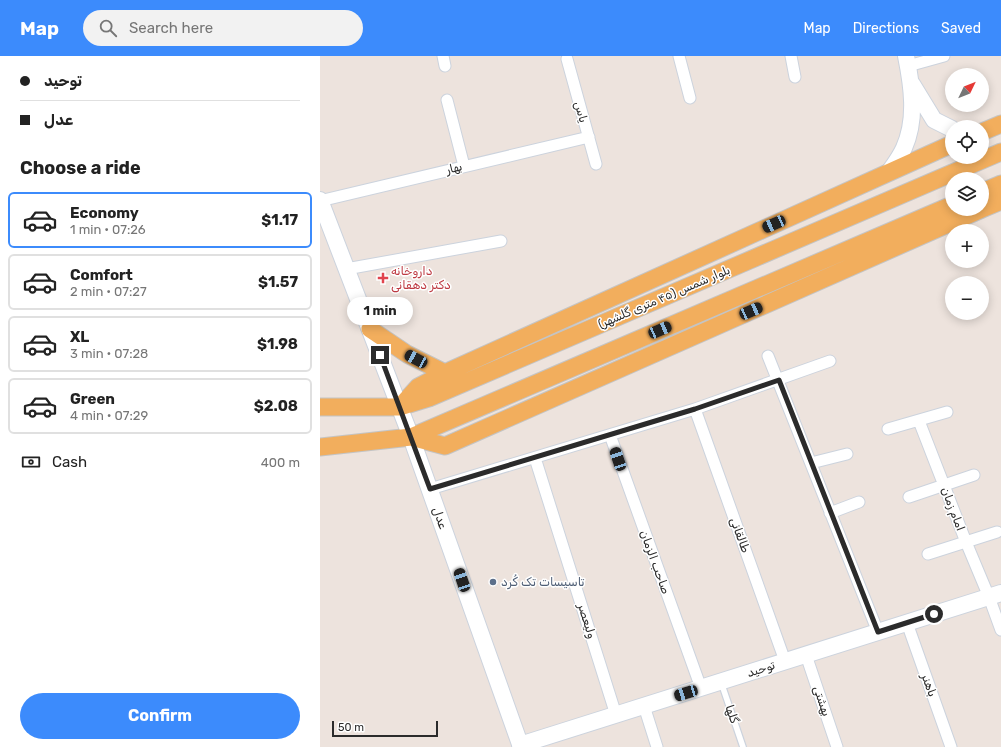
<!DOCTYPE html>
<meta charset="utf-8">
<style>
body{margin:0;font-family:Rubik,"Noto Naskh Arabic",sans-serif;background:#f2f2f2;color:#222;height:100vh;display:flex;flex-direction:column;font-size:15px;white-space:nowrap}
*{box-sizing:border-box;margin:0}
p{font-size:13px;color:#767676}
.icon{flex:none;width:22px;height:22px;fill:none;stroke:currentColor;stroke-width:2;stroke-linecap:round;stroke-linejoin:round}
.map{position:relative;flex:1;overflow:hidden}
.side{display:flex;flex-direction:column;background:#fff;width:320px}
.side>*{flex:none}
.top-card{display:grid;align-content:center;height:88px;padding:0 20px;background:#fff}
.needle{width:26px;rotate:47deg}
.fabs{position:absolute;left:625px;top:12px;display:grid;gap:8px}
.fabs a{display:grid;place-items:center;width:44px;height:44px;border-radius:50%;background:#fff;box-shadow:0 2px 10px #0003;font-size:20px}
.scale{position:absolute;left:12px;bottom:10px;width:106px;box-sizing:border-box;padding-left:4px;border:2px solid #2b2b2b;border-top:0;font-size:11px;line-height:14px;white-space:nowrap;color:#2b2b2b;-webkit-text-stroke:3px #fff;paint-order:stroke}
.end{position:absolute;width:18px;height:18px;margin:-9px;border:5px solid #2b2b2b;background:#fff;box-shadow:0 0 0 2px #fff}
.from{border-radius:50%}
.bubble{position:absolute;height:28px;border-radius:14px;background:#fff;box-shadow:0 2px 10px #0003;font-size:13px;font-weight:700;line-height:28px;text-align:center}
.car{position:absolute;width:12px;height:24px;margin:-12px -6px;border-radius:5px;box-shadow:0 0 3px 1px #0007;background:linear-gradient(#222 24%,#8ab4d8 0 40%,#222 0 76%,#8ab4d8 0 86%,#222 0)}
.top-card b{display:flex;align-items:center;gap:14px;height:38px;font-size:15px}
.top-card b+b{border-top:1px solid #e0e0e0}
.top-card i{width:10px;height:10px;background:#222}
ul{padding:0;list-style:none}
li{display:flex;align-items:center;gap:12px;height:56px;margin:0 8px 6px;padding:0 12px;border:2px solid #e0e0e0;border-radius:6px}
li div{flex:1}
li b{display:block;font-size:15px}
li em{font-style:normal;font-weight:700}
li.selected{border-color:#3c8bfc}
li>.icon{width:36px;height:36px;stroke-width:1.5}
h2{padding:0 20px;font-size:18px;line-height:48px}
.pay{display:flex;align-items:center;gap:10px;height:44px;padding:0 20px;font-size:15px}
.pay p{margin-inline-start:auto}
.action{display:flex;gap:8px;margin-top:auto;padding:8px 20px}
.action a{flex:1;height:46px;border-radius:24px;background:#3c8bfc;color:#fff;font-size:16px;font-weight:700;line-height:46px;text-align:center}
header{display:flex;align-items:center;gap:24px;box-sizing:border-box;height:56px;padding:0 20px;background:#3c8bfc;color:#fff}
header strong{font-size:19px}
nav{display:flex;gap:22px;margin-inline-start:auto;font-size:14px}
.search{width:280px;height:36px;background:#f2f2f2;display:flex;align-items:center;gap:10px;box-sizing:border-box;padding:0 14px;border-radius:22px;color:#767676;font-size:15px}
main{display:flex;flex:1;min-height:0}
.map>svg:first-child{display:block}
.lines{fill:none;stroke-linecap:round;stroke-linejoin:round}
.lane-casing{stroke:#ccd3dd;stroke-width:8}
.street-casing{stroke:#ccd3dd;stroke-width:13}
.secondary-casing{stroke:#ccd3dd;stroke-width:18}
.primary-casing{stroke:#c4c4c4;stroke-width:19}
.lane{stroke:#fff;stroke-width:5.5}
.street{stroke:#fff;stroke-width:11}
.secondary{stroke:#fff;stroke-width:16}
.primary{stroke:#f2ae5d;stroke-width:17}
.route{stroke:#2b2b2b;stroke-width:5}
.health-dot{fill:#e0444e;stroke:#fff;stroke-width:1.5}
.service-dot{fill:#5c6f8a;stroke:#fff;stroke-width:1.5}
.labels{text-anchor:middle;stroke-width:3;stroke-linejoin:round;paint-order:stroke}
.street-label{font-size:12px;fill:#2b2b2b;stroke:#fff}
.health-label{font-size:12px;fill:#be3a42;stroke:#fff;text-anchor:start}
.service-label{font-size:12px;fill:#4e5e75;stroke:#fff;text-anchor:start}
</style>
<header>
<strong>Map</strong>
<div class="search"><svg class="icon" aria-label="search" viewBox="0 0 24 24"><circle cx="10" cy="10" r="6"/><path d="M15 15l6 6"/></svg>Search here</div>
<nav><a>Map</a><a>Directions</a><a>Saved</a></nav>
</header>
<main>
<section class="side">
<div class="top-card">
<b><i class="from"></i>توحید</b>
<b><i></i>عدل</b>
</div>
<h2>Choose a ride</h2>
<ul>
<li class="selected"><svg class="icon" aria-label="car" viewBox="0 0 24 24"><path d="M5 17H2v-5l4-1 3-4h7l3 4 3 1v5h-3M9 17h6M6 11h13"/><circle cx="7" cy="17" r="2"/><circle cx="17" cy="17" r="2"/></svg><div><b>Economy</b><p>1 min · 07:26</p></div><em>$1.17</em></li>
<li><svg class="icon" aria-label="car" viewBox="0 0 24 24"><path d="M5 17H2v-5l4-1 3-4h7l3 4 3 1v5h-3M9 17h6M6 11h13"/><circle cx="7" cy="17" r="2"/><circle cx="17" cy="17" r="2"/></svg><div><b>Comfort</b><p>2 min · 07:27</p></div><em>$1.57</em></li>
<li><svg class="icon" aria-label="car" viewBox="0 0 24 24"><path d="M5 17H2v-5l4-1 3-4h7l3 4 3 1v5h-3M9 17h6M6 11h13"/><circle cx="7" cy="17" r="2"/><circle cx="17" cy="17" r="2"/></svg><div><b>XL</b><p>3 min · 07:28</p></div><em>$1.98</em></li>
<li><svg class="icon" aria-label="car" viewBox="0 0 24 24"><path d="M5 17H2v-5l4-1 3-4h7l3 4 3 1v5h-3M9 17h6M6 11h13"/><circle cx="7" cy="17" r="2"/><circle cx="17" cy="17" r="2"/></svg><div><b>Green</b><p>4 min · 07:29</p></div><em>$2.08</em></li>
</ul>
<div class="pay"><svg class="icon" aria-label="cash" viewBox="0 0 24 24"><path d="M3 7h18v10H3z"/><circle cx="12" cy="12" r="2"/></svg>Cash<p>400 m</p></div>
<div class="action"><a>Confirm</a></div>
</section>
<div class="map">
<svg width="681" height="691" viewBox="0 0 681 691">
<rect width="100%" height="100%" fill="#ede3dd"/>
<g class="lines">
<defs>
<path id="lane" d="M401,626L423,691"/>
<path id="street" d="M123,0L125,10
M359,0L370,42
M471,0L475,21
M247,3L276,108
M588,10L624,0
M127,44L144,110
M0,145L269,81
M26,213L181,185
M448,300L558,576
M375,353L465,605
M599,365L646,486L669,541L681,574
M568,373L627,356
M290,379L381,632
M215,402L296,659
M491,407L527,398
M110,433L375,353L510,305
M589,441L654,419
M510,457L539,446
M608,498L677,476
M587,567L631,691
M486,599L517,691
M324,650L337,691"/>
<path id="secondary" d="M592,28L614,64L632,73
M569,116C574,109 580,101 584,92C597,63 592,30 586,0
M0,144L91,381L201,691
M200,689L681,537"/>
<path id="primary" d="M662,76L681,68
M662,136L681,128
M662,153L681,145
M50,273L87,298L125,317
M0,351H80L109,342L681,96
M80,351L98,331L125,317L632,88
M91,381L125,390L662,153
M0,391L91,381L632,149"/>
</defs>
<!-- lane casing -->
<use href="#lane" class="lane-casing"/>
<!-- street casing -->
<use href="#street" class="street-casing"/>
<!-- secondary casing -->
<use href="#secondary" class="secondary-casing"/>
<!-- primary casing -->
<use href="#primary" class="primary-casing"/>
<!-- lane -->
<use href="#lane" class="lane"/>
<!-- street -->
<use href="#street" class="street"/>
<!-- secondary -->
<use href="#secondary" class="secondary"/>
<!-- primary -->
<use href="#primary" class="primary"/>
</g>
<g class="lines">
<!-- route -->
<path class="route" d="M60,299L110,433L375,353L459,324L558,576L614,558"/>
</g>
<!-- markers -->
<path class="health-dot" d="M61 216h4v4h4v4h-4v4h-4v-4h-4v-4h4z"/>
<circle class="service-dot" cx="173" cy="526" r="4"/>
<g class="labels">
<!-- street labels -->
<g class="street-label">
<text transform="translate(261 56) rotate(74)" y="4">یاس</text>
<text transform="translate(134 112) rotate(-14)" y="4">بهار</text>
<text transform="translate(344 241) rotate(-23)" y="4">بلوار شمس (۴۵ متری گلشهر)</text>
<text transform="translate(633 453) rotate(69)" y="4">امام زمان</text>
<text transform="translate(120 462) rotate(71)" y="4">عدل</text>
<text transform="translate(420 479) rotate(70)" y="4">طالقانی</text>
<text transform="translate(335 506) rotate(70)" y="4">صاحب الزمان</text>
<text transform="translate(267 565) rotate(73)" y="4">ولیعصر</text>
<text transform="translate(441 613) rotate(-18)" y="4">توحید</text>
<text transform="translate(609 629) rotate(70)" y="4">باهنر</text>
<text transform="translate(502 645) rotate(71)" y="4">بهشتی</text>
<text transform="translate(412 658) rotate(71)" y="4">گلها</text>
</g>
<!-- health labels -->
<g class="health-label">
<text x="71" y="219">داروخانه<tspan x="71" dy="14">دکتر دهقانی</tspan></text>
</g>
<!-- service labels -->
<g class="service-label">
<text x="181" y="530">تاسیسات تک کُرد</text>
</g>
</g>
</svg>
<div class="fabs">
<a><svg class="needle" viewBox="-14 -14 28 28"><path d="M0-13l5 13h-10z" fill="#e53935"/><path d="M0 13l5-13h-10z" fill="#767676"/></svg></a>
<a><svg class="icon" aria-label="locate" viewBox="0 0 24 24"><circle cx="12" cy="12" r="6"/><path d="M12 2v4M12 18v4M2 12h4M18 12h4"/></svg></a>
<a><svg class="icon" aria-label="layers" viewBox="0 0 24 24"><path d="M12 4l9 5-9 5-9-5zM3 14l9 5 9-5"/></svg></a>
<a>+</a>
<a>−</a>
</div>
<div class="scale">50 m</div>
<i class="end from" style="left:614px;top:558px"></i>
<i class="end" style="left:60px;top:299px"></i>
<div class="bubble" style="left:27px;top:241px;width:66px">1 min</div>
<i class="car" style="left:454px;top:168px;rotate:246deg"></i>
<i class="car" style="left:431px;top:255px;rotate:66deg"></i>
<i class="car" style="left:340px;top:274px;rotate:67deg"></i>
<i class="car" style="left:96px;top:303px;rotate:298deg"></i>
<i class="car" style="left:298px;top:403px;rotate:341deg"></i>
<i class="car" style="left:142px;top:524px;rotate:341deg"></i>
<i class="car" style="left:366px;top:637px;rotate:253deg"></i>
</div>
</main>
